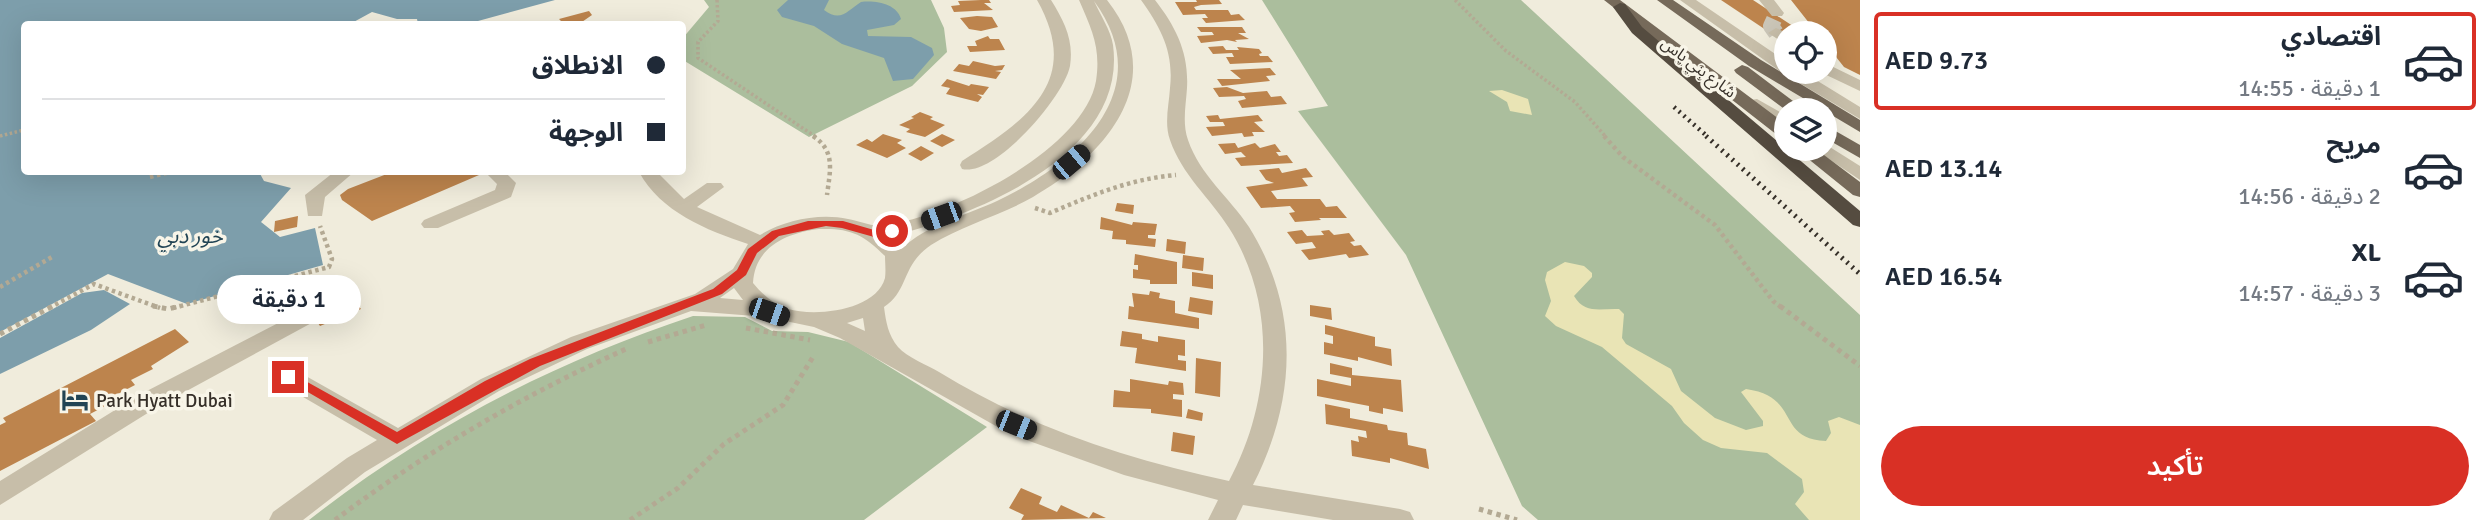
<!DOCTYPE html>
<html lang="ar">
<meta charset="utf-8">
<style>
body{margin:0;font-family:Signika,"Noto Sans Arabic",sans-serif;background:#f2f2f3;color:#1f2937;direction:rtl;height:100vh;display:flex;flex-direction:column;font-size:26px;white-space:nowrap}
*{box-sizing:border-box;margin:0}
p{font-size:23px;color:#747a83}
.icon{flex:none;width:38px;height:38px;fill:none;stroke:currentColor;stroke-width:2;stroke-linecap:round;stroke-linejoin:round}
.map{position:relative;flex:1;overflow:hidden;direction:ltr}
.panel{display:flex;flex-direction:column;background:#fff;width:630px}
.panel>*{flex:none}
.guide{position:absolute;left:21px;top:21px;width:665px;height:154px;border-radius:7px;box-shadow:0 7px 28px #0002;direction:rtl;display:grid;align-content:center;height:154px;padding:0 21px;background:#fff}
.fabs{position:absolute;left:1774px;top:21px;display:grid;gap:14px}
.fabs a{display:grid;place-items:center;width:63px;height:63px;border-radius:50%;background:#fff;box-shadow:0 7px 28px #0002;font-size:35px}
.end{position:absolute;width:32px;height:32px;margin:-16px;border:9px solid #d93025;background:#fff;box-shadow:0 0 0 4px #fff}
.from{border-radius:50%}
.bubble{position:absolute;height:49px;border-radius:24px;background:#fff;box-shadow:0 7px 28px #0002;font-size:23px;font-weight:600;line-height:49px;text-align:center;direction:rtl}
.car{position:absolute;width:21px;height:42px;margin:-21px -10px;border-radius:9px;box-shadow:0 0 5px 2px #0007;background:linear-gradient(#222 24%,#8ab4d8 0 40%,#222 0 76%,#8ab4d8 0 86%,#222 0)}
.guide b{display:flex;align-items:center;gap:24px;height:66px;font-size:26px}
.guide b+b{border-top:2px solid #e0e1e3}
.guide i{width:18px;height:18px;background:#1f2937}
ul{padding:12px 0 0;list-style:none}
li{display:flex;align-items:center;gap:21px;height:98px;margin:0 14px 10px;padding:0 7px;border:4px solid transparent;border-radius:7px}
li div{flex:1}
li b{display:block;font-size:26px}
li em{font-style:normal;font-weight:600}
li.selected{border-color:#d93025}
li>.icon{width:63px;height:63px;stroke-width:1.5}
.primary-button{display:flex;gap:14px;margin-top:auto;padding:14px 21px}
.primary-button a{flex:1;height:80px;border-radius:42px;background:#d93025;color:#fff;font-size:28px;font-weight:600;line-height:80px;text-align:center}
main{display:flex;flex:1;min-height:0}
.map>svg:first-child{display:block}
.green{fill:#abbe9d}
.sand{fill:#e9e4b5}
.water{fill:#7d9eab}
.building{fill:#bd844d}
.lines{fill:none;stroke-linecap:round;stroke-linejoin:round}
.minor-tunnel{stroke:#cbc6b8;stroke-width:16;stroke-dasharray:16 8;stroke-linecap:butt}
.path-far2{stroke:#b3a993;stroke-width:3.5;stroke-dasharray:2.5 2.5;stroke-linecap:butt}
.path-far1{stroke:#b3a993;stroke-width:4.5;stroke-dasharray:3.5 3.5;stroke-linecap:butt}
.path{stroke:#b3a993;stroke-width:5;stroke-dasharray:4.5 4.5;stroke-linecap:butt}
.minor{fill:#c7bea9;fill-rule:evenodd}
.major{fill:#766a5a;fill-rule:evenodd}
.highway{fill:#554c40;fill-rule:evenodd}
.rail-far1{stroke:#352f28;stroke-width:4.5;stroke-dasharray:2 4.5;stroke-linecap:butt}
.rail{stroke:#352f28;stroke-width:5;stroke-dasharray:2 5;stroke-linecap:butt}
.route{fill:#d93025}
.labels{text-anchor:middle;stroke-width:7;stroke-linejoin:round;paint-order:stroke}
.far-street-label{font-size:16px;fill:#352f28;stroke:#f8f5e8}
.poi-label{font-size:19px;fill:#352f28;stroke:#f8f5e8;text-anchor:start}
.water-label{font-size:21px;font-style:italic;fill:#214454;stroke:#f8f5e8}
</style>
<main>
<section class="panel">
<ul>
<li class="selected"><svg class="icon" aria-label="car" viewBox="0 0 24 24"><path d="M5 17H2v-5l4-1 3-4h7l3 4 3 1v5h-3M9 17h6M6 11h13"/><circle cx="7" cy="17" r="2"/><circle cx="17" cy="17" r="2"/></svg><div><b>اقتصادي</b><p>1 دقيقة · 14:55</p></div><em>AED 9.73</em></li>
<li><svg class="icon" aria-label="car" viewBox="0 0 24 24"><path d="M5 17H2v-5l4-1 3-4h7l3 4 3 1v5h-3M9 17h6M6 11h13"/><circle cx="7" cy="17" r="2"/><circle cx="17" cy="17" r="2"/></svg><div><b>مريح</b><p>2 دقيقة · 14:56</p></div><em>AED 13.14</em></li>
<li><svg class="icon" aria-label="car" viewBox="0 0 24 24"><path d="M5 17H2v-5l4-1 3-4h7l3 4 3 1v5h-3M9 17h6M6 11h13"/><circle cx="7" cy="17" r="2"/><circle cx="17" cy="17" r="2"/></svg><div><b>XL</b><p>3 دقيقة · 14:57</p></div><em>AED 16.54</em></li>
</ul>
<div class="primary-button"><a>تأكيد</a></div>
</section>
<div class="map">
<svg width="1860" height="520" viewBox="0 0 1860 520">
<rect width="100%" height="100%" fill="#f0ecdc"/>
<!-- green -->
<path class="green" d="M704,0H931L944,28L947,52L912,86L809,137L683,60L682,39L709,7Z
M1262,0H1521L1860,315V520H1538L1522,506L1406,255L1298,111L1328,106Z
M693,316L745,317L772,331L808,332L849,342L987,427L864,520H309C425,429 554,362 693,316Z"/>
<!-- sand -->
<path class="sand" d="M1502,90L1528,99L1532,115L1510,111L1507,102L1489,91Z
M1565,262L1584,266L1592,273V277L1574,296C1585,315 1602,308 1619,309L1624,314L1622,338L1626,344L1671,369L1681,391L1715,418L1746,430L1763,426V421L1741,392L1746,389C1802,397 1775,439 1826,441L1831,433L1828,421L1839,417L1860,425V520H1809L1795,504L1804,492L1802,479L1767,453L1721,448L1703,440L1684,423L1672,406L1602,347L1556,326L1545,316L1551,301L1545,280L1547,272Z"/>
<!-- water -->
<path class="water" d="M0,0H555L467,24H418L417,19H397L372,12L350,24H24V172H259L264,181L291,188L261,222L280,237L315,228L323,265L187,304L108,274L0,332Z
M788,0H829L824,10C841,23 848,10 861,2C876,0 897,4 901,19L894,25L867,30L868,36L911,37L932,48L934,55L913,79L893,81L884,58L842,44L814,26L782,17L777,10Z
M104,290L130,304L91,330L0,374V338L82,293Z"/>
<!-- building -->
<path class="building" d="M981,0H989L991,3H984L993,10L954,12L951,6L960,5L958,1Z
M1196,0H1219L1222,4L1201,5L1194,7L1196,10H1228L1231,15L1239,14L1245,20L1206,23L1202,18H1208L1205,14L1183,15L1175,2H1197Z
M1721,0H1753L1802,32H1769Z
M1791,0H1860V75L1844,67L1825,43V33H1817Z
M589,11L592,15L579,24H564L559,19Z
M977,16L992,17L998,27L981,31L969,29L960,18Z
M1197,27H1242L1246,33H1238L1249,39L1235,40L1237,42L1227,40L1201,43L1197,36L1214,35L1212,32H1201Z
M988,36L990,39H999L1005,50L970,52L967,46H977L975,41Z
M1223,46L1226,50H1239L1237,47L1259,49L1262,53L1259,54L1260,56H1268L1273,62L1230,64L1226,57H1234L1232,53L1213,54L1208,47Z
M973,61L995,66L1005,65L1002,70L995,71L1001,72L996,79L953,71L959,64L969,66Z
M1270,68L1276,75L1266,76L1270,81L1222,86L1217,79H1241L1230,70Z
M947,79L969,86L971,84L989,87L983,95L977,94L982,97L978,102L946,94L950,88L941,86Z
M1227,87L1243,93L1267,91L1271,97L1281,96L1287,104L1242,108L1238,101L1246,99L1244,96L1219,97L1213,88Z
M920,112L933,117L930,119L945,125L925,137L906,132L910,129L899,125L914,118L911,117Z
M1218,115L1220,119L1258,115L1263,121L1254,122L1265,132H1252L1254,136L1244,137L1242,133L1212,136L1206,127L1225,126L1223,122H1210L1206,116Z
M883,134L902,140L897,143L906,148L887,158L856,145L867,139L872,142Z
M942,134L955,140L942,147L930,141Z
M1235,143L1238,148L1255,143L1260,148L1275,144L1281,152H1276L1279,156L1287,155L1293,163L1241,166L1235,158L1246,157L1241,152L1225,154L1218,144Z
M921,146L934,153L921,161L908,154Z
M1279,168L1282,173L1306,168L1313,177L1302,178L1308,186L1271,191L1277,199H1320L1326,207L1337,206L1347,218H1319L1321,220L1295,222L1289,213L1295,212L1290,206L1261,208L1246,187L1274,183L1266,180L1259,170Z
M392,172H486L372,221L342,200L340,195L348,189Z
M1117,203L1134,205L1133,214L1115,211Z
M298,216L297,227L274,232L275,221Z
M1101,217L1132,225L1133,222L1157,224L1155,235H1148V238L1156,239L1155,247L1126,244V240L1112,239L1113,231L1100,229Z
M1302,230L1307,236L1324,235L1321,231L1329,230L1334,235L1349,233L1355,241L1350,242L1354,246L1361,245L1369,255L1349,258L1346,254L1309,260L1301,250L1316,248L1312,242L1296,244L1287,232Z
M1167,239L1186,242L1185,254L1166,251Z
M1135,254L1177,262V284H1150V280L1133,278V269L1138,270V265H1134Z
M1183,255L1204,258L1203,271L1182,268Z
M1192,272L1213,275V289L1192,286Z
M339,278L346,288L306,305L299,295Z
M1150,291L1160,293L1159,298L1175,301V313L1199,318V329L1128,319L1129,306L1134,307L1132,293L1149,295Z
M1190,297L1213,301L1212,315L1188,311Z
M354,300L361,309L320,326L314,317Z
M1310,305L1331,308L1332,320L1310,316Z
M1325,325L1375,337V346L1391,349L1392,366L1358,357V361L1324,354V342L1333,344V336L1325,334Z
M175,329L189,342L151,366L153,369L131,380L135,385L110,398L113,402L90,414L96,421L0,471V425L6,422L3,418Z
M1122,331L1142,334V339L1158,342V336L1185,340V356L1178,355V360L1186,361V371L1135,363L1137,348L1120,346Z
M1196,358L1221,362L1220,397L1195,393Z
M1330,363L1352,368V375L1401,380L1403,412L1383,408V414L1369,411V406L1317,396V379L1351,386V378L1330,374Z
M1130,379L1168,385L1169,381L1183,383L1184,395L1173,394V399L1182,400V417L1151,413V409L1113,407L1114,390L1130,392Z
M1325,404L1350,409V418L1387,425L1388,430L1407,433L1408,445L1426,449L1429,469L1390,458V463L1352,456L1351,440L1359,442L1358,436L1367,438L1366,431L1326,424Z
M1188,409L1203,413L1202,421L1186,418Z
M1173,432L1195,436L1193,455L1171,451Z
M1021,488L1042,497L1039,504L1057,512L1061,505L1089,518L1093,512L1106,518L1021,520L1024,515L1009,508Z"/>
<g class="lines">
<!-- minor-tunnel -->
<path class="minor-tunnel" d="M1776,33L1771,26L1777,13"/>
<!-- path-far2 -->
<path class="path-far2" d="M717,0L718,21L698,42V58L816,137
M1455,0L1506,51L1575,102L1606,137
M0,136L24,130"/>
<!-- path-far1 -->
<path class="path-far1" d="M813,136C836,151 830,171 827,195
M1604,136L1623,157L1715,225L1773,301L1782,308
M150,177L170,172
M1035,208L1050,213C1092,195 1130,179 1176,175
M0,287L52,257
M49,308L94,284L160,308
M173,308L329,267L332,259L320,226"/>
<!-- path -->
<path class="path" d="M153,306L168,309L180,306
M1780,306L1860,366
M746,328L810,340
M0,334L53,306
M648,342L706,325
M1479,509L1517,520
M335,520C426,452 522,396 626,349
M630,520L678,488L724,444L783,405L813,357"/>
<!-- minor -->
<path class="minor" d="M1037,0H1051C1064,21 1074,40 1070,66C1064,97 995,177 962,169L960,165L962,161C1027,120 1083,81 1037,0Z
M1079,0H1107C1171,81 1106,155 1033,197C1000,216 962,225 931,245C901,265 909,291 884,307C886,322 888,335 898,347C907,357 927,365 939,372C1029,427 1126,459 1229,481C1271,403 1278,305 1229,228C1210,198 1182,175 1170,140C1164,123 1169,105 1170,88C1174,52 1161,28 1141,0H1155C1176,27 1189,53 1187,88C1186,105 1182,123 1188,140C1200,175 1229,197 1249,227C1301,310 1296,401 1253,485L1400,509L1410,512L1414,520H1333L1243,505L1236,520H1208L1218,500L1124,475L1010,434L840,338L814,327L766,317L691,311L587,349L499,391L365,472L303,520H269L273,512L347,458L377,440L279,383L276,377L279,371L288,369L297,371L398,428L481,379L571,337L695,294L733,269L748,244C706,230 661,212 639,172H657L684,199L707,183H721L724,187L697,207L760,235C785,220 819,213 848,219C860,221 871,227 884,225C947,218 1084,150 1096,81C1101,48 1092,30 1079,0ZM1094,1C1160,91 1077,163 997,201C965,216 928,224 901,249L889,237C973,216 1128,156 1113,45C1111,31 1100,14 1094,1ZM819,229C850,228 863,234 885,256C885,262 886,271 885,278C876,311 815,317 788,309C773,304 763,295 753,283C755,247 786,233 819,229ZM734,288L743,300L720,298ZM863,318L865,331L847,323Z
M1680,0H1696L1787,62V72H1803L1860,107V119L1781,72Z
M1759,0H1774L1784,13L1782,16H1772Z
M1776,28L1787,33V45L1768,33Z
M1825,63L1860,80V91L1820,72H1825Z
M1757,99L1787,116V129L1751,108L1749,104L1751,100Z
M1825,144L1860,166V180L1814,149H1825Z
M334,172H354L325,197L322,216H308L305,195Z
M485,172H505L516,183L511,197L438,228H424L421,224L424,220L495,190L497,184Z
M344,289L352,291L355,296L352,301L159,406L0,505V481L141,394Z"/>
<!-- major -->
<path class="major" d="M1604,0H1620L1787,125V139L1781,138Z
M1657,0H1673L1761,60L1860,120V132L1749,66Z
M1742,65L1748,67L1805,110L1787,111L1736,73L1734,70Z
M1825,125L1860,145V158L1825,138Z
M1796,149H1816L1860,182V197L1853,195Z"/>
<!-- highway -->
<path class="highway" d="M1620,3L1625,4L1642,27L1860,211V227L1853,225L1632,33L1613,7Z"/>
<!-- rail-far1 -->
<path class="rail-far1" d="M1674,107L1708,137"/>
<!-- rail -->
<path class="rail" d="M1706,136L1860,274"/>
</g>
<!-- route -->
<path class="route" d="M808,221H843L874,230L892,228L897,231L874,237L842,228L826,226L779,236L757,253L746,275L722,294L540,366L397,444L282,377L283,374H293L397,432L485,381L530,359L713,289L737,270L748,249L772,231Z"/>
<!-- icons -->
<defs>
<symbol id="hotel-bare" viewBox="-9 -9 18 18"><path d="M-6-4.5h1.5V1H6V5H4.5V3h-9V5H-6ZM-4 0a1.8 1.8 0 1 1 3.6 0ZM.5 0V-2.5h3Q6-2.5 6 0Z" fill="#214454" stroke="#f8f5e8" stroke-width="2.5" paint-order="stroke"/></symbol>
</defs>
<g fill-rule="evenodd">
<use href="#hotel-bare" x="56" y="381" width="38" height="38"/>
</g>
<g class="labels">
<!-- far-street labels -->
<g class="far-street-label">
<text transform="translate(1699 67) rotate(37)" y="6">شارع بني ياس</text>
</g>
<!-- poi labels -->
<g class="poi-label">
<text x="96" y="407">Park Hyatt Dubai</text>
</g>
<!-- water labels -->
<g class="water-label">
<text x="190" y="243">خور دبي</text>
</g>
</g>
</svg>
<div class="fabs">
<a><svg class="icon" aria-label="locate" viewBox="0 0 24 24"><circle cx="12" cy="12" r="6"/><path d="M12 2v4M12 18v4M2 12h4M18 12h4"/></svg></a>
<a><svg class="icon" aria-label="layers" viewBox="0 0 24 24"><path d="M12 4l9 5-9 5-9-5zM3 14l9 5 9-5"/></svg></a>
</div>
<i class="end from" style="left:892px;top:231px"></i>
<i class="end" style="left:288px;top:377px"></i>
<div class="bubble" style="left:217px;top:275px;width:144px">1 دقيقة</div>
<i class="car" style="left:1071px;top:162px;rotate:50deg"></i>
<i class="car" style="left:941px;top:216px;rotate:250deg"></i>
<i class="car" style="left:769px;top:312px;rotate:109deg"></i>
<i class="car" style="left:1016px;top:425px;rotate:112deg"></i>
<div class="guide">
<b><i class="from"></i>الانطلاق</b>
<b><i></i>الوجهة</b>
</div>
</div>
</main>
